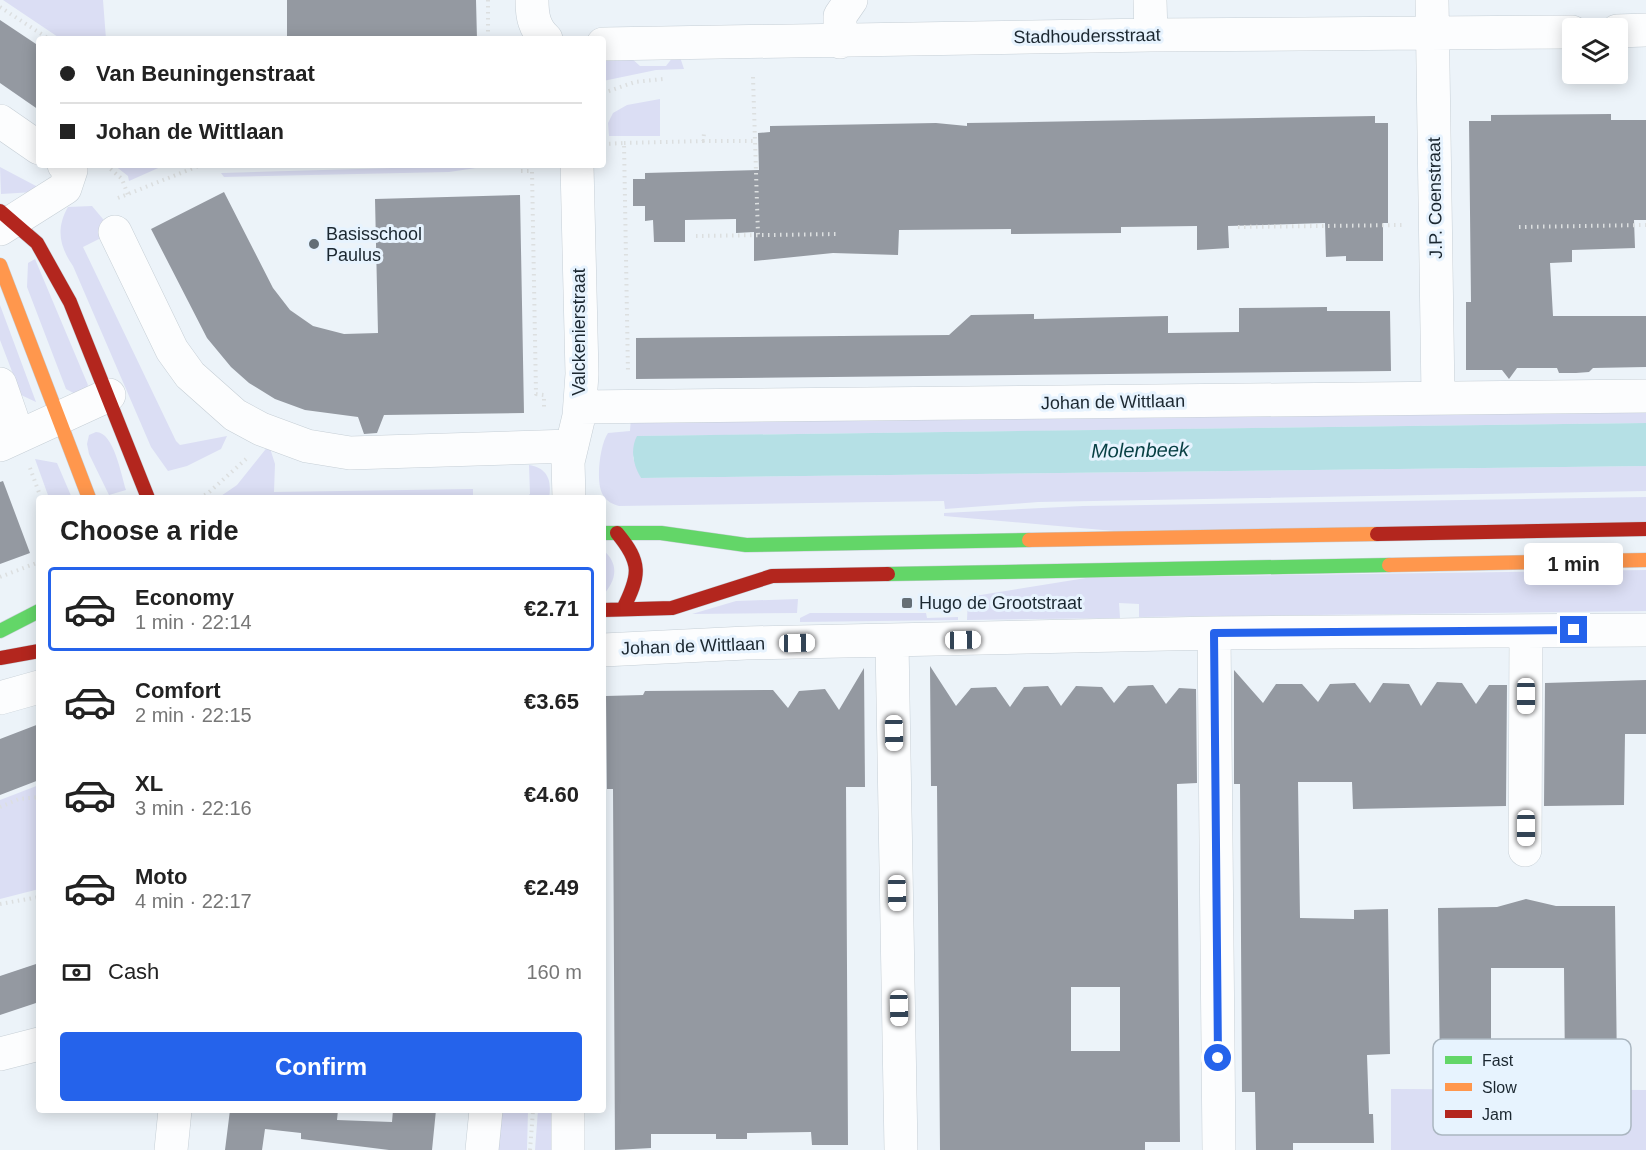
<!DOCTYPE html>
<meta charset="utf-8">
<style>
body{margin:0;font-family:Arial,sans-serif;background:#f6f6f6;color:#222;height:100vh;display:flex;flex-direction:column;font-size:22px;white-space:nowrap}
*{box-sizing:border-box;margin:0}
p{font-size:20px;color:#767676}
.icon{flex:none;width:33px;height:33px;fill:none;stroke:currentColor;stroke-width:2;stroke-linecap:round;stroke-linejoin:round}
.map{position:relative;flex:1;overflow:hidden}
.sheet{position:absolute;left:36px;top:495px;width:570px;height:618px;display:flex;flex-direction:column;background:#fff;border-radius:6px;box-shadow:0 3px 15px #0003}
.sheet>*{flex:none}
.top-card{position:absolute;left:36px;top:36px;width:570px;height:132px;border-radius:6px;box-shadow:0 3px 15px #0003;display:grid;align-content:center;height:132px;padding:0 24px;background:#fff}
.buttons{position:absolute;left:1562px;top:18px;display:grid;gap:12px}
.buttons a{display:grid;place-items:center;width:66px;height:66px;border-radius:6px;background:#fff;box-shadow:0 3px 15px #0003;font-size:30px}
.end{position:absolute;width:27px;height:27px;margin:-14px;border:8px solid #2563eb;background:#fff;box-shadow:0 0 0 3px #fff}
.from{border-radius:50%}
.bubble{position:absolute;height:42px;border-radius:6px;background:#fff;box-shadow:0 3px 15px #0003;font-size:20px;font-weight:800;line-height:42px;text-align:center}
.car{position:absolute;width:18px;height:36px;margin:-18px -9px;border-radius:8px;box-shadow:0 0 4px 2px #0007;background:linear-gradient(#fff 24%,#345 0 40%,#fff 0 76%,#345 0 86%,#fff 0)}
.top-card b{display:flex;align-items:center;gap:21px;height:57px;font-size:22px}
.top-card b+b{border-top:2px solid #e0e0e0}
.top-card i{width:15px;height:15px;background:#222}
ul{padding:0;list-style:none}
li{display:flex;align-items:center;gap:18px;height:84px;margin:0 12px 9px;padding:0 12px;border:3px solid transparent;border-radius:6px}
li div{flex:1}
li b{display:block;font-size:22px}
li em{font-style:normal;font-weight:800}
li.current{border-color:#2563eb}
li>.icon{width:54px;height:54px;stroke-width:1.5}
h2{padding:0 24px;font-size:27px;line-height:72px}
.pay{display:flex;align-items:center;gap:15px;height:66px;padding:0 24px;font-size:22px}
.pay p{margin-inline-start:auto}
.button{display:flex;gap:12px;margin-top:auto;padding:12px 24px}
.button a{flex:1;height:69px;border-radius:6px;background:#2563eb;color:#fff;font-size:24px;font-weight:800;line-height:69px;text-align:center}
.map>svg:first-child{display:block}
.green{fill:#dbdef4}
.water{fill:#b5e0e5}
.building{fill:#9499a1;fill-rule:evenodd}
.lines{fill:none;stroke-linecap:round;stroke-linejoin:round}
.street-casing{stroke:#c6cfd6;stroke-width:34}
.fast-casing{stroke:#c6cfd6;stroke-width:15}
.slow-casing{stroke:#c6cfd6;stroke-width:15}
.jam-casing{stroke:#c6cfd6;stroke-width:15}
.path{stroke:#dcdfe0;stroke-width:4;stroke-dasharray:1.5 4.5;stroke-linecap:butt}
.street{stroke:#fcfdfe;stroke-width:33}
.fast{stroke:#63d668;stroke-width:14}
.slow{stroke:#ff974d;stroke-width:14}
.jam{stroke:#b3261e;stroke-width:14}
.route{stroke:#2563eb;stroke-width:8}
.poi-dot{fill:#646e76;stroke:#e7f3fe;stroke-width:2}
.labels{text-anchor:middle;stroke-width:6;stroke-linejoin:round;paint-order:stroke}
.street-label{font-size:18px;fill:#1b2730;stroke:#e7f3fe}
.poi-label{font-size:18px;fill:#1b2730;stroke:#e7f3fe;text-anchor:start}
.water-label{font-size:20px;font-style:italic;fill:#073f43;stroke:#e7f3fe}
.key{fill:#e7f3fe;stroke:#aab6c0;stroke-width:1.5}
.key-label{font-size:16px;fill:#1b2730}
</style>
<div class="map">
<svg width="1646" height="1150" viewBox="0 0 1646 1150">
<rect width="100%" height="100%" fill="#ecf3f9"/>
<!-- green -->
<path class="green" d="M3,0H103L106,39H61Z
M630,57L640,66H666L673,57H680L684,69L656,70L603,81V59Z
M660,99V136H609L608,123L613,113L627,105Z
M114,165H165L129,181L128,176Z
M496,165L449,172L224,177L221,173Z
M0,167L36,186L37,187L34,192L1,194Z
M92,206L108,225L105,236L83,247L176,441L180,445L227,436L221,449L187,466L168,471L151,447L73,266C59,246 56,228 68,207Z
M35,259L88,385L85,391L77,395L66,389L27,287L28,263Z
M0,305L36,402L21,395L0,340Z
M1646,405V423L638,436L633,458L641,478L1646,466V491L1038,502L945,509L944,501L619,506C613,504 607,502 603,495C595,483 600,444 608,433L630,431L631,417Z
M96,432C114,432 121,475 126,490L109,495L89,454L87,444L89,435Z
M269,445L275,464L274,492L473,489V498H218L237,485Z
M35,459L57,463L72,498H49Z
M529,465C548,468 552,481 549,498H525L530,494Z
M1646,497V524L1114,531L944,516V513L1083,506Z
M603,550C620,564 616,581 603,595Z
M1646,570V611L1139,617V604L1119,603L1120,618L967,620L968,597L1086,578Z
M798,599L797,613L692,614L736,601Z
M810,613H926L927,618L958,617V620L800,622V618Z
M39,785V889L0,899V800Z
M1391,1089L1646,1090V1150H1391Z
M503,1110H528L527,1150H498Z
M538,1110H556V1150H535Z"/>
<!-- water -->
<path class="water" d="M1646,423V466L641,478C633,465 630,449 637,436Z"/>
<!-- building -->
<path class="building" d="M287,0H476L477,39H287Z
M0,20L39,46V110L0,83Z
M1611,114V120H1646V220H1634L1635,248L1572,250V262L1550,263L1553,316H1646V367L1593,368L1589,372L1576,373H1559L1557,368H1517L1509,379L1502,370H1466V302H1471L1469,121H1491V115Z
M1375,116V123H1388V223H1383V261H1346V256L1326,257L1325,223L1228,226L1229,248L1197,250V226L1121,227V233L1011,234V229L899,230L898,255L833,253L754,261V232L736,233V219L685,220V242H654L653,220L645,221V206H633V179H645V173L759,170L758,133L770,132V126L936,123L967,126V123Z
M224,192L273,288L290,310L313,326L344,334L378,333L375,199L520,195L524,413L384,415L377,433L364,434L358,417L305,410L275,399L249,383L231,367L207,338L151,229Z
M1327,307V311H1390L1391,371L636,379V338L949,335L971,315L1034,314V319L1168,316V333L1239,332V308Z
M3,481L30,553L0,564V482Z
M930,666L956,706L971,688L996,687L1010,707L1024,687L1048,686L1061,706L1076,686L1102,687L1114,703L1128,686L1153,685L1166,704L1179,688L1196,689L1197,783L1177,784L1180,1142H1145V1150H940L937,786H931ZM1071,987H1120V1051H1071Z
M864,668L865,787H846L848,1145H812L811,1132L747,1133V1139H716V1134H651V1148L615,1150L613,789H607L606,696L643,695L645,691L773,690L788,708L799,691L825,689L839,710Z
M1234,670L1263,703L1276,684H1302L1318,702L1330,684L1355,683L1370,703L1383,683L1409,684L1421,706L1437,682L1462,683L1476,704L1489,685H1507L1506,806L1353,809L1352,782H1298L1300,918L1354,919V910L1388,909L1390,1054L1367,1055L1369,1114H1373L1374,1143H1293V1150H1256L1255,1092H1242L1240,784H1234Z
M1646,680V734H1625L1624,805L1544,806L1545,683Z
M39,724V780L0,795V739Z
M1526,899L1556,906H1615L1617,1070L1565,1071L1564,968H1491V1072H1440L1438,908L1497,907Z
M39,963V1002L0,1015V976Z
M230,1110H338L337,1120L392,1122L393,1110H436L432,1150H389L301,1139V1133L265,1129L262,1150H225Z"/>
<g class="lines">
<defs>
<path id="street" d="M532,0C532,16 534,28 546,39
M1150,0L1151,35
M1432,0L1438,396
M1617,31L1646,30
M840,42V16L851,0
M603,44L1151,35L1572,32
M0,121L39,148
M0,229L65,188L71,170L64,165
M115,232L172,350L190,375L235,415L261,429L307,446L350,453L571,446
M0,384L18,436
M580,407L1646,396
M0,445L109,395
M569,498L568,462L579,416L582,374L577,165
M1214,633L1219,1150
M892,642L901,1150
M603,650L746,643L1214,633L1646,630
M0,698L39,687
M1525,850L1526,631
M0,1054L39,1044
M171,1150L175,1110
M482,1150L486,1110
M568,1150V1110"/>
<path id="fast" d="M603,533H661L746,545L1029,540
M888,574L1389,565
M0,631L39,611"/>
<path id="slow" d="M0,265L89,498
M1029,540L1377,534
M1389,565L1646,560"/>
<path id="jam" d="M0,211L37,243L70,302L148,498
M617,533C642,563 640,575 623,609
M1377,534L1646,529
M603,610L672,608L772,576L888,574
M0,658L39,651"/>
</defs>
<!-- street casing -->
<use href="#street" class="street-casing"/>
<!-- fast casing -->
<use href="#fast" class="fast-casing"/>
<!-- slow casing -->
<use href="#slow" class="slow-casing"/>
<!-- jam casing -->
<use href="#jam" class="jam-casing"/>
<!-- path -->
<path class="path" d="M488,0V39
M0,7L49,39
M753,77L758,235
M603,93L635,82L663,79
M703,141H755
M624,143L703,141L704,134
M603,144L624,143L628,373
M106,165L122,179L128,195
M521,165V171H532L536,394L544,395V407
M118,198L201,165
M1238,227L1404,225
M1519,227L1646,225
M696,236L838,234
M30,468L41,498
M199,498L207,494L246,459
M0,577L39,562
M0,807L19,799L39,797
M0,904L39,897
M530,1150L533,1111"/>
<!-- street -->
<use href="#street" class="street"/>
<!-- fast -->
<use href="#fast" class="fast"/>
<!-- slow -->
<use href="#slow" class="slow"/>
<!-- jam -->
<use href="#jam" class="jam"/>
</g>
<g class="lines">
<!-- route -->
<path class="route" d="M1218,1058L1214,633L1574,630"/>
</g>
<!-- markers -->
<g class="poi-dot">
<circle cx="314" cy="244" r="6"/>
<rect x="901" y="597" width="12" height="12" rx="3"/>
</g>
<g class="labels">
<!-- street labels -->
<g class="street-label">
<text transform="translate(1087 36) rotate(-1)" y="6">Stadhoudersstraat</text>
<text transform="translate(1435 198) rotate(-91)" y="6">J.P. Coenstraat</text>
<text transform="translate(579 332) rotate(-90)" y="6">Valckenierstraat</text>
<text transform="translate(1113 402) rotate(-1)" y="6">Johan de Wittlaan</text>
<text transform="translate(693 646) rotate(-2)" y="6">Johan de Wittlaan</text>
</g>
<!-- poi labels -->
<g class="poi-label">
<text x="326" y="240">Basisschool<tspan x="326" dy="21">Paulus</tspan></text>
<text x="919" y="609">Hugo de Grootstraat</text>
</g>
<!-- water labels -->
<g class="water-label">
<text transform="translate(1140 450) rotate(-1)" y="7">Molenbeek</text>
</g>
</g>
<!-- legend -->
<rect x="1433" y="1039" width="198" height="96" rx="9" class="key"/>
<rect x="1445" y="1056" width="27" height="8" fill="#63d668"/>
<rect x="1445" y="1083" width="27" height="8" fill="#ff974d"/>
<rect x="1445" y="1110" width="27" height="8" fill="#b3261e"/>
<g class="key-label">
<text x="1482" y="1066">Fast</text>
<text x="1482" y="1093">Slow</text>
<text x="1482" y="1120">Jam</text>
</g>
</svg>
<div class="buttons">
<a><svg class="icon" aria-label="layers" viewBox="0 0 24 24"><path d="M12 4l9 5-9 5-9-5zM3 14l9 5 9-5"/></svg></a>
</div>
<i class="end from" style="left:1218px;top:1058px"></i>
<i class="end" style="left:1574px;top:630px"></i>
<div class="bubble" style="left:1524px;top:543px;width:99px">1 min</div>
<i class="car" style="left:963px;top:640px;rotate:89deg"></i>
<i class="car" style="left:797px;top:643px;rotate:89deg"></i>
<i class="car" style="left:1526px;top:696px;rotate:180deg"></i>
<i class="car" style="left:894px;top:733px;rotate:179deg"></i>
<i class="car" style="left:1526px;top:828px;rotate:180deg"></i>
<i class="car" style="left:897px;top:893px;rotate:179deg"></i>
<i class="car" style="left:899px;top:1008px;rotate:179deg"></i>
<div class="top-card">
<b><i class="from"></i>Van Beuningenstraat</b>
<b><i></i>Johan de Wittlaan</b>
</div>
<section class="sheet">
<h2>Choose a ride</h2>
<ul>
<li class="current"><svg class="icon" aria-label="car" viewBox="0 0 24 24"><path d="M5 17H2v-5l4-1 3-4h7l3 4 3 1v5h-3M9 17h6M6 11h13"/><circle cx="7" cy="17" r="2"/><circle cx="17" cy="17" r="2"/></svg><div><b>Economy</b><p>1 min · 22:14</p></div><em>€2.71</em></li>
<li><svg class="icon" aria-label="car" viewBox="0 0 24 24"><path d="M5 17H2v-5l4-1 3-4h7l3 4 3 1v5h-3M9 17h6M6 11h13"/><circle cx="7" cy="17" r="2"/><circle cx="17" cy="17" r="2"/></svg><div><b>Comfort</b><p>2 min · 22:15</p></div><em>€3.65</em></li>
<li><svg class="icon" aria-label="car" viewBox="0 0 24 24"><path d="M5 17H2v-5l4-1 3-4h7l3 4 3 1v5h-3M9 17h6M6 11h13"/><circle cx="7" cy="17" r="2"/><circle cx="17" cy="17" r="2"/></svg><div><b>XL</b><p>3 min · 22:16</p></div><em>€4.60</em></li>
<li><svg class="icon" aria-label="car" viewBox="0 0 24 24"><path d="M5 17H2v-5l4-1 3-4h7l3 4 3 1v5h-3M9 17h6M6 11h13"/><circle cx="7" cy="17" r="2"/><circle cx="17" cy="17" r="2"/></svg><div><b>Moto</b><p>4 min · 22:17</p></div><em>€2.49</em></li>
</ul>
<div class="pay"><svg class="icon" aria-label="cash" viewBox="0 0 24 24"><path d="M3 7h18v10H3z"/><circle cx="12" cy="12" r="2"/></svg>Cash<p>160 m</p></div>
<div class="button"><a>Confirm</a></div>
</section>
</div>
